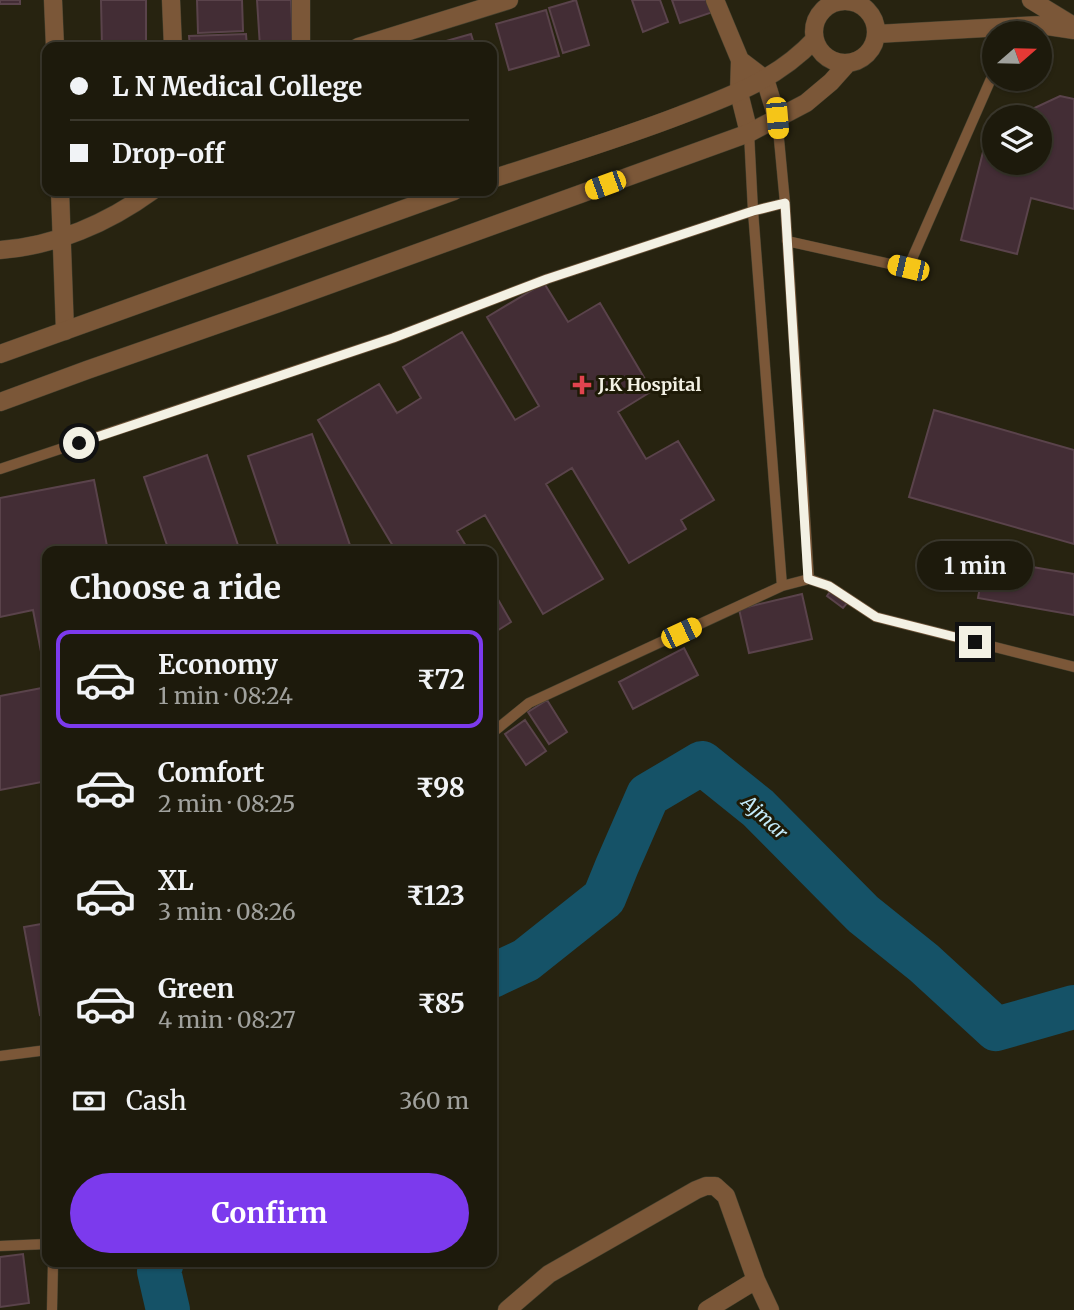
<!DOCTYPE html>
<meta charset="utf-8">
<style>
body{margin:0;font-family:Merriweather,serif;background:#252315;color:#f1f3f6;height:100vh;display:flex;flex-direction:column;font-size:26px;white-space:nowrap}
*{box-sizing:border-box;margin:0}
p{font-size:23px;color:#a0a19d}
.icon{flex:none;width:38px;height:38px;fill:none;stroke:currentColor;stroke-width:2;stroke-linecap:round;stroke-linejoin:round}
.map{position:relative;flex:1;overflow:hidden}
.panel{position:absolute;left:42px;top:546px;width:455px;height:721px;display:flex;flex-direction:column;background:#1d1a0c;border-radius:14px;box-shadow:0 2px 5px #0004,0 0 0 2px #3b382d}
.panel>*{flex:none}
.top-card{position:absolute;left:42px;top:42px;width:455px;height:154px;border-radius:14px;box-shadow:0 2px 5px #0004,0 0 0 2px #3b382d;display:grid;align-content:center;height:154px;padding:0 28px;background:#1d1a0c}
.needle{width:46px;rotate:70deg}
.buttons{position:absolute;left:982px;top:21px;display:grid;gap:14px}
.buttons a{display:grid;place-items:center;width:70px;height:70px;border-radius:50%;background:#1d1a0c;box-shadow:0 2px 5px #0004,0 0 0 2px #3b382d;font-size:35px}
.end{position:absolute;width:32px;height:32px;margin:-16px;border:9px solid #f3f1e4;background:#111;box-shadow:0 0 0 4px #111}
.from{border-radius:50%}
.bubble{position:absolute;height:49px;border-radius:24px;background:#1d1a0c;box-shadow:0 2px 5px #0004,0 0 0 2px #3b382d;font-size:23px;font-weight:700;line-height:49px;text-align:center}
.car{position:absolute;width:21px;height:42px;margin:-21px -10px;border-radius:9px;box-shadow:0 0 5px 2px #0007;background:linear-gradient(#f5c518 24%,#345 0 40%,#f5c518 0 76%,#345 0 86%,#f5c518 0)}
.top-card b{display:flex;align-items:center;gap:24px;height:66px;font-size:26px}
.top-card b+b{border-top:2px solid #3b382d}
.top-card i{width:18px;height:18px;background:#f1f3f6}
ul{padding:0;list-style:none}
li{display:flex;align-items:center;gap:21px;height:98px;margin:0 14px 10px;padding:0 14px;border:4px solid transparent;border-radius:14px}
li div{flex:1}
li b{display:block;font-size:26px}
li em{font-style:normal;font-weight:700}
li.on{border-color:#7c3aed}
li>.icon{width:63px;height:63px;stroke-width:1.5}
h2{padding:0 28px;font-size:32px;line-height:84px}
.pay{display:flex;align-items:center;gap:18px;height:77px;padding:0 28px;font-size:26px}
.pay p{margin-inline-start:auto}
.button{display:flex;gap:14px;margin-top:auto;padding:14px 28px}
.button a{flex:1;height:80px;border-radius:42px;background:#7c3aed;color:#fff;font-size:28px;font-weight:700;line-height:80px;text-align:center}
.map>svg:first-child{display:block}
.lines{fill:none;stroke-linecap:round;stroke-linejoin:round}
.river{stroke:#155267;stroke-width:44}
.building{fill:#432d35;stroke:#5a434b;stroke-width:2}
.service-casing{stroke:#44402e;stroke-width:11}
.minor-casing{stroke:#44402e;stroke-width:19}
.tertiary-casing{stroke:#44402e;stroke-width:19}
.service{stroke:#7b5738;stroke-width:10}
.minor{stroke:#7b5738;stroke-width:18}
.tertiary{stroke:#7b5738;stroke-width:18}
.route{stroke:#f3f1e4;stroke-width:9}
.health-dot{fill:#e0444e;stroke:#1e1a07;stroke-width:2.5}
.labels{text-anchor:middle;stroke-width:6;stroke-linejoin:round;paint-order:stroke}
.poi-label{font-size:18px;font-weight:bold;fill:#f3f1e4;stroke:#1e1a07;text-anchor:start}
.water-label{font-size:19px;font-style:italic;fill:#c4ebfb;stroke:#1e1a07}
</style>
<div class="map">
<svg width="1074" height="1310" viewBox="0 0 1074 1310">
<rect width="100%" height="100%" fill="#272310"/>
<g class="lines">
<!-- river -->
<path class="river" d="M492,976L526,960L604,898L617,866L648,795L702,763L758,808L863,914L924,963L996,1029L1074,1007
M162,1262L159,1271L168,1310"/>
</g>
<!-- building -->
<path class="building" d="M0,0H20V4H0Z
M101,0H146V47H102Z
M197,0H242L243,31L198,33Z
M257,0H291L293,47H260Z
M576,0L589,45L563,53L549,8Z
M632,0H660L668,22L643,32Z
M672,0H708L713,12L680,23Z
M546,10L559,56L509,70L496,24Z
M246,34L247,47H190L189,36Z
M471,34L475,47H425Z
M1060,96L1074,99V209L1031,198L1017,254L961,240L990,124L994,125V163H1040V117H1027L1028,111Z
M544,283L568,322L600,303L652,391L618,412L646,459L678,441L714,500L681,520L686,529L629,563L572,468L546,484L603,579L543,614L485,515L457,531L469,551H396L318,420L379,384L397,413L421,398L403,367L462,332L515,420L539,406L487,317Z
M934,410L1074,450V544L909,497Z
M312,434L352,551H280L248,456Z
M207,455L240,551H169L144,477Z
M94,480L108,551H47V683L33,610L0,617V498Z
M985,559L1074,574V615L978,598Z
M492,589L511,622L492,634Z
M832,589L848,602L843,608L827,596Z
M802,594L812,639L749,653L739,609Z
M684,648L698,675L633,709L619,682Z
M47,687V781L0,790V696Z
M547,700L567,732L549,744L528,712Z
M525,720L546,751L526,765L505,734Z
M47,923V1014L40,1015L24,927Z
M23,1254L29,1303L0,1307V1257Z"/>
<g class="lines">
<defs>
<path id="service" d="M777,118L785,203L809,579
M749,133L753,211L782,586
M787,241L908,268L994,72
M0,469L393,338L547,279L753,211L785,203
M492,733L529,703L782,586L809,579L829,586L876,617L1074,667
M0,1056L47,1050
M0,1246L47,1244
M52,1310L53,1262"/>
<path id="minor" d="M53,0L55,47
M171,0L173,47
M301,0V47
M715,0L740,60L739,93L749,133
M358,47L509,0
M740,60L765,79L777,118
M60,191L65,331
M0,250C55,246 108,223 152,191
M507,1310L549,1274L696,1190L706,1186H715L726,1196L756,1280L770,1310
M707,1310L756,1280"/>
<path id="tertiary" d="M1031,0L1072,25
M814 32a31 31 0 1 1 62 0a31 31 0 1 1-62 0Z
M876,34L1041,25L1074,30
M492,179C555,158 619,139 681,115C731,96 778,79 815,39
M0,354L454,191
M0,402L87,370L276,304L749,133L806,103L831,82L848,63"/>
</defs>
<!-- service casing -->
<use href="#service" class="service-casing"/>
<!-- minor casing -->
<use href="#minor" class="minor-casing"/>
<!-- tertiary casing -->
<use href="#tertiary" class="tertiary-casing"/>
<!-- service -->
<use href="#service" class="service"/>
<!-- minor -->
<use href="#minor" class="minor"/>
<!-- tertiary -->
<use href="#tertiary" class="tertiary"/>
</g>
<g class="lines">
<!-- route -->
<path class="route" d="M79,443L393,338L547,279L753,211L785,203L808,579L829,586L876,617L975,642"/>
</g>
<!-- markers -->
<path class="health-dot" d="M578.5 374.5h7v7h7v7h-7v7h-7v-7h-7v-7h7z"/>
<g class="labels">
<!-- poi labels -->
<g class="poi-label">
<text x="598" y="391">J.K Hospital</text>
</g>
<!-- water labels -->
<g class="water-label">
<text transform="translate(765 817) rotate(43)" y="7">Ajmar</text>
</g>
</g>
</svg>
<div class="buttons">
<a><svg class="needle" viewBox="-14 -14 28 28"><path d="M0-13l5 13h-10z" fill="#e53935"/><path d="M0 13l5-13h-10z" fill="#a0a19d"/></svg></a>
<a><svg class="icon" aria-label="layers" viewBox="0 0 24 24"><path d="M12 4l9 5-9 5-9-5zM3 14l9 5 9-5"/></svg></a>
</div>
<i class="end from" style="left:79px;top:443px"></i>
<i class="end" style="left:975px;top:642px"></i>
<div class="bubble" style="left:917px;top:541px;width:116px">1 min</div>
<i class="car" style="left:777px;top:118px;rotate:175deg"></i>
<i class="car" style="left:605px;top:185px;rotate:250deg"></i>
<i class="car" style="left:908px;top:268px;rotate:283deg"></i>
<i class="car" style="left:681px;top:633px;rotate:65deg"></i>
<div class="top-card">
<b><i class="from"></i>L N Medical College</b>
<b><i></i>Drop-off</b>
</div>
<section class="panel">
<h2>Choose a ride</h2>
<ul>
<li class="on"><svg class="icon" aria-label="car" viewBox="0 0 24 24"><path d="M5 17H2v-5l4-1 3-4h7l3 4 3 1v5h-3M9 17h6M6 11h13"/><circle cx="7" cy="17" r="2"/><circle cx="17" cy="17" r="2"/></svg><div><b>Economy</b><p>1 min · 08:24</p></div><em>₹72</em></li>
<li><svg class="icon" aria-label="car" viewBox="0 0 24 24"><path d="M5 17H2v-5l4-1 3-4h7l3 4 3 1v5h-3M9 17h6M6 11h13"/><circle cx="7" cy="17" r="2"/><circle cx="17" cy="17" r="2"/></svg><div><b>Comfort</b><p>2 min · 08:25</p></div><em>₹98</em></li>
<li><svg class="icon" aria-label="car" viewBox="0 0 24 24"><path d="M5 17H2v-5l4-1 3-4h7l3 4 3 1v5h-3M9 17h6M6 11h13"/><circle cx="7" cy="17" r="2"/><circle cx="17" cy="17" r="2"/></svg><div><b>XL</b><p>3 min · 08:26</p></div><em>₹123</em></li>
<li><svg class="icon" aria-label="car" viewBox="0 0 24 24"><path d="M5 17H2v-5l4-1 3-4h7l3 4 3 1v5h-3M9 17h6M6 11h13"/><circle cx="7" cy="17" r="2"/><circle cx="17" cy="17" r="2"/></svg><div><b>Green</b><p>4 min · 08:27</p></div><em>₹85</em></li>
</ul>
<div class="pay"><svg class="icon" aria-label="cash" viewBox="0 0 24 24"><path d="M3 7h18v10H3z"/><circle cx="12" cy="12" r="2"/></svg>Cash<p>360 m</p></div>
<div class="button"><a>Confirm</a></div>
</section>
</div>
